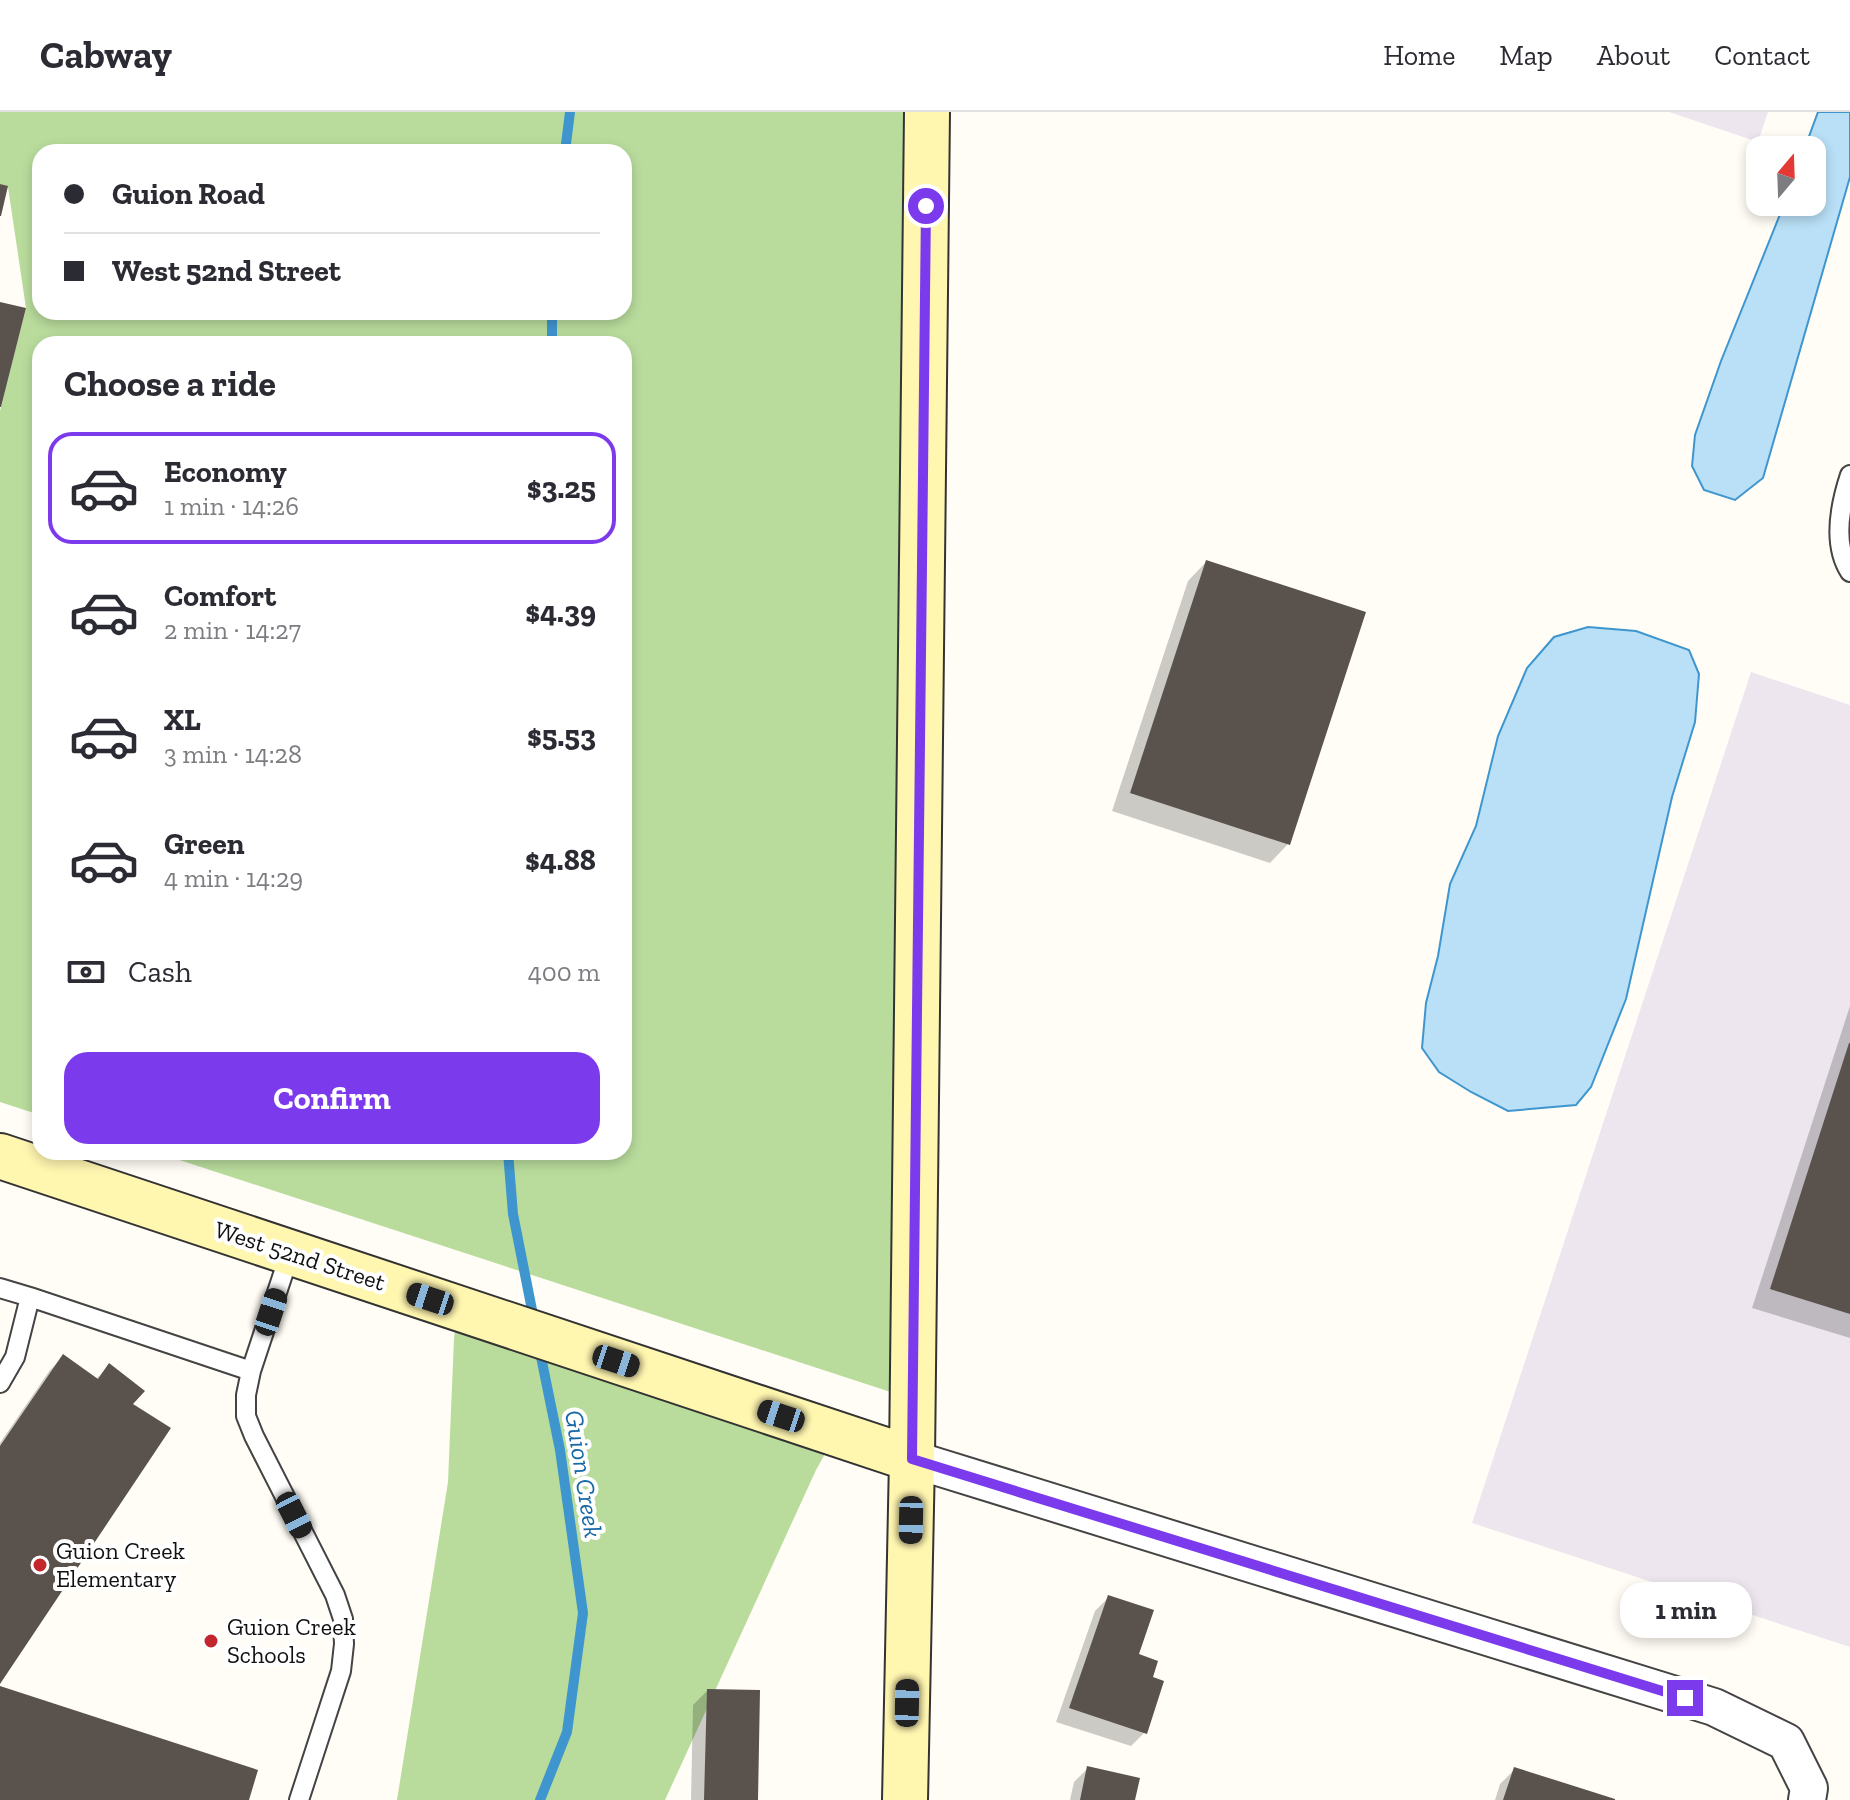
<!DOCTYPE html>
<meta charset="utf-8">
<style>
body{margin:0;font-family:"Zilla Slab",serif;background:#f2f2f3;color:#2b2b33;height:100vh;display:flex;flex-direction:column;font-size:30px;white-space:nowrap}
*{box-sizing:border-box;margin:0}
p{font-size:26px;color:#7c7c81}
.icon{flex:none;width:44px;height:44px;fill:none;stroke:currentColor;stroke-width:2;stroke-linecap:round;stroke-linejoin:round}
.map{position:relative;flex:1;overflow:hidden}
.details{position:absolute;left:32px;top:224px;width:600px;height:824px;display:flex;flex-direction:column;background:#fff;border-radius:24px;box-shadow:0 4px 12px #0003}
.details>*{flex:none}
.top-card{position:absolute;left:32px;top:32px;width:600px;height:176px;border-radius:24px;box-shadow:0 4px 12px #0003;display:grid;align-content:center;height:176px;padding:0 32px;background:#fff}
.needle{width:52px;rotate:19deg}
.tools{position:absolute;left:1746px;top:24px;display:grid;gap:16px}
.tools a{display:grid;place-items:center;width:80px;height:80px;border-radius:16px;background:#fff;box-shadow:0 4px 12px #0003;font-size:40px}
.end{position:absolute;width:36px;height:36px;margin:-18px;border:10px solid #7c3aed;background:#fff;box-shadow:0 0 0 4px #fff}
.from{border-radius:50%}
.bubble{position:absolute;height:56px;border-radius:24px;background:#fff;box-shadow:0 4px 12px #0003;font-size:26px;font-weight:700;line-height:56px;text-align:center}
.car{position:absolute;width:24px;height:48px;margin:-24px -12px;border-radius:10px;box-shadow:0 0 6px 2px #0007;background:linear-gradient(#222 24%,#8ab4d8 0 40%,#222 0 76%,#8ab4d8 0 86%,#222 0)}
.top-card b{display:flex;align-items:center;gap:28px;height:76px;font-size:30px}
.top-card b+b{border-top:2px solid #e1e1e2}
.top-card i{width:20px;height:20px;background:#2b2b33}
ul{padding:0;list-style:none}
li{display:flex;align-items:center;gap:24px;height:112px;margin:0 16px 12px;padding:0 16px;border:4px solid transparent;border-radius:24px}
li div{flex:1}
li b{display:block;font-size:30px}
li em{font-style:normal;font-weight:700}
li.on{border-color:#7c3aed}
li>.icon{width:72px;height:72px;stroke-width:1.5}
h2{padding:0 32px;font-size:36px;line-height:96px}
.pay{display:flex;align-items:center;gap:20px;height:88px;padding:0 32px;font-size:30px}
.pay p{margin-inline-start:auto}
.primary-button{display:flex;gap:16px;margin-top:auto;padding:16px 32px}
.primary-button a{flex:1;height:92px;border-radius:24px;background:#7c3aed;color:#fff;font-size:32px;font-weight:700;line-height:92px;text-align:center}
header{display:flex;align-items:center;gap:48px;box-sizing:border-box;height:112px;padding:0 40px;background:#fff;border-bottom:2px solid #e1e1e2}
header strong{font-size:38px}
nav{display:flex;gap:44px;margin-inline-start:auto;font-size:28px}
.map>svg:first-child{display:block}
.industrial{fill:#eee6ef}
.forest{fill:#b9dc9c;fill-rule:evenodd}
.water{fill:#b9e0f7;stroke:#3f96cf;stroke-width:2}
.shadow{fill:#0003}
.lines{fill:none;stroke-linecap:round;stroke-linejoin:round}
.stream{stroke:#3f96cf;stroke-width:10}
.building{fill:#5a524d}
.lane-casing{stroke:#444;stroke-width:22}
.street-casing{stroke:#444;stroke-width:40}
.secondary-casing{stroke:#333;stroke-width:48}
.lane{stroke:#fff;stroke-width:18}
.street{stroke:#fff;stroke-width:36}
.secondary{stroke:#fff6b0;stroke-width:44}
.route{stroke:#7c3aed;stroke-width:10}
.poi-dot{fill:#c4262e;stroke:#fff;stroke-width:3}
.labels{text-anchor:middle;stroke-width:8;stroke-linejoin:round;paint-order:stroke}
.street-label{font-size:24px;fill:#111;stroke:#fff}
.poi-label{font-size:24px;fill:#111;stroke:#fff;text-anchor:start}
.water-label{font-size:26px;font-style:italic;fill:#1768a6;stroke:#fff}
</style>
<header>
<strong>Cabway</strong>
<nav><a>Home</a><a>Map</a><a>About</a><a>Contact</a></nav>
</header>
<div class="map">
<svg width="1850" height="1688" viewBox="0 0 1850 1688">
<rect width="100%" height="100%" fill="#fffdf5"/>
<!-- industrial -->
<path class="industrial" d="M1669,0H1768L1758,30Z
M1751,560L1850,593V1535L1472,1411Z"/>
<!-- forest -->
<path class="forest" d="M0,0H938L912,1287L155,1040H624V232H40V1003L0,990V299L26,196L8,75L0,72ZM40,40H624V200H40Z
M457,1197L836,1322L816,1358L665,1688H397L448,1370L454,1227Z"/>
<!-- water -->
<path class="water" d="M1818,0H1850V65L1763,366L1735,388L1704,378L1692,354L1695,323L1721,249L1785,90H1812V38H1804Z
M1588,515L1636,519L1689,538L1699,562L1695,610L1672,685L1626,887L1591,975L1576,993L1508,999L1471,980L1439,960L1422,936L1426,891L1438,844L1450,772L1476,714L1498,624L1527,556L1554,525Z"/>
<!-- shadow -->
<path class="shadow" d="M1206,450L1288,732L1270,751L1112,699L1188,469Z
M1850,894V1226L1752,1196Z
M64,1244L95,1268L109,1254L130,1292L0,1568V1331L50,1258Z
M1109,1485L1136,1544L1151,1567L1145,1620L1131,1634L1056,1610L1095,1499Z
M707,1579L756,1688H691L693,1593Z
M1088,1656L1133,1688H1070L1074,1670Z
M1514,1658L1611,1688H1495L1500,1672Z"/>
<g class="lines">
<!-- stream -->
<path class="stream" d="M565,40L570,0
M552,232V200
M508,1040L513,1102L534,1208
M539,1235L560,1338L583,1501L567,1620L540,1688"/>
</g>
<!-- building -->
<path class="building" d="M0,72L8,74L1,104H0Z
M0,190L26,196L1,295H0Z
M1206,448L1366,500L1290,733L1130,681Z
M1849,931H1850V1202L1770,1177Z
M63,1242L98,1267L109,1251L145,1279L133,1292L171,1316L0,1572V1334Z
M1108,1483L1154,1498L1139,1542L1158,1549L1153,1565L1164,1569L1147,1622L1069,1596Z
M0,1574L258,1658L249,1688H0Z
M707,1577L760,1578L758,1688H704Z
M1087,1654L1140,1666L1135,1688H1080Z
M1514,1655L1615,1687V1688H1503Z"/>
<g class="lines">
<defs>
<path id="lane" d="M1850,363C1840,393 1832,432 1850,460
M290,1141L251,1259L246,1283V1304L254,1324L335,1483L343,1507L344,1532L341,1559L299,1688
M0,1176L30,1185L15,1245L0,1271
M30,1185L251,1259"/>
<path id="street" d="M912,1347L1714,1595L1786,1630L1809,1676L1807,1688"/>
<path id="secondary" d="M0,1044L912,1347
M905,1688L912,1347L927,0"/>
</defs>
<!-- lane casing -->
<use href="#lane" class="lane-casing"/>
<!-- street casing -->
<use href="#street" class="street-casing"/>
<!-- secondary casing -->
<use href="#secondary" class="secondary-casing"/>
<!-- lane -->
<use href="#lane" class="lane"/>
<!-- street -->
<use href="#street" class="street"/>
<!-- secondary -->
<use href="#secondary" class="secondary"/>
</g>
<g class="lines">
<!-- route -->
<path class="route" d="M926,94L912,1347L1685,1586"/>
</g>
<!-- markers -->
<g class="poi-dot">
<circle cx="40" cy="1453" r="8"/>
<circle cx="211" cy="1529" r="8"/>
</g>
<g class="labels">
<!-- street labels -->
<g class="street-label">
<text transform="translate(300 1144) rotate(18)" y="8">West 52nd Street</text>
</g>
<!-- poi labels -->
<g class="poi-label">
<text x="56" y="1447">Guion Creek<tspan x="56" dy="28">Elementary</tspan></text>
<text x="227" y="1523">Guion Creek<tspan x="227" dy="28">Schools</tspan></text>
</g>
<!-- water labels -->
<g class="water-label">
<text transform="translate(584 1362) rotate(81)" y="9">Guion Creek</text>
</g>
</g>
</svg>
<div class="tools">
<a><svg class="needle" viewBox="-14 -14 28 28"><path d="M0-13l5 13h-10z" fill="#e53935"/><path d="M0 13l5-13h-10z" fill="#7c7c81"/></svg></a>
</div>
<i class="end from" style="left:926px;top:94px"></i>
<i class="end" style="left:1685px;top:1586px"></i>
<div class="bubble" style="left:1620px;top:1470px;width:132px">1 min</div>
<i class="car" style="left:430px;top:1187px;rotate:288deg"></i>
<i class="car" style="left:271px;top:1200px;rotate:18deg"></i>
<i class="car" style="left:616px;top:1249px;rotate:108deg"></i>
<i class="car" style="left:781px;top:1304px;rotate:288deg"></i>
<i class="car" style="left:294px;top:1403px;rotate:153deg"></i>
<i class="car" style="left:911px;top:1408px;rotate:181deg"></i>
<i class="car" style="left:907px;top:1591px;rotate:1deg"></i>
<div class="top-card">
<b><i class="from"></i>Guion Road</b>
<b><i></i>West 52nd Street</b>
</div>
<section class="details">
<h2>Choose a ride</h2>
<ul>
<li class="on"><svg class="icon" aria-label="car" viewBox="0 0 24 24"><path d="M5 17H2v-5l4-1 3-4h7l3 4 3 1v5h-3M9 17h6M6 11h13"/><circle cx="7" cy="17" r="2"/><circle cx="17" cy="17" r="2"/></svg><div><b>Economy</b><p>1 min · 14:26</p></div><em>$3.25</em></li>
<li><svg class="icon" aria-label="car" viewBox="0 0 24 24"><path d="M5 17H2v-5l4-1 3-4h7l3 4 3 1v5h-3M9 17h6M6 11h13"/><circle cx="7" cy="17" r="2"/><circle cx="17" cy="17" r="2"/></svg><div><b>Comfort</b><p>2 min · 14:27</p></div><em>$4.39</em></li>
<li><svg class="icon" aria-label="car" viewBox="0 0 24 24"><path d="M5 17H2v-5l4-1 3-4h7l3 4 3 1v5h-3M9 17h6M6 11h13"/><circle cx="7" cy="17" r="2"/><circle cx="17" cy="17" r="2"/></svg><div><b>XL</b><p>3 min · 14:28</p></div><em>$5.53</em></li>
<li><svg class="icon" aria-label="car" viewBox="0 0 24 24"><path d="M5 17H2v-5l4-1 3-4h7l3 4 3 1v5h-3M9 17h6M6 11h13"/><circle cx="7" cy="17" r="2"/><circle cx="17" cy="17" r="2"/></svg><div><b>Green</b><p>4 min · 14:29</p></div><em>$4.88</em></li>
</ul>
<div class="pay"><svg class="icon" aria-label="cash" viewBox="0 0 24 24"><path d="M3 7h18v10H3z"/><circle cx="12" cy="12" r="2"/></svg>Cash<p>400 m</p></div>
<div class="primary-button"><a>Confirm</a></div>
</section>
</div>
